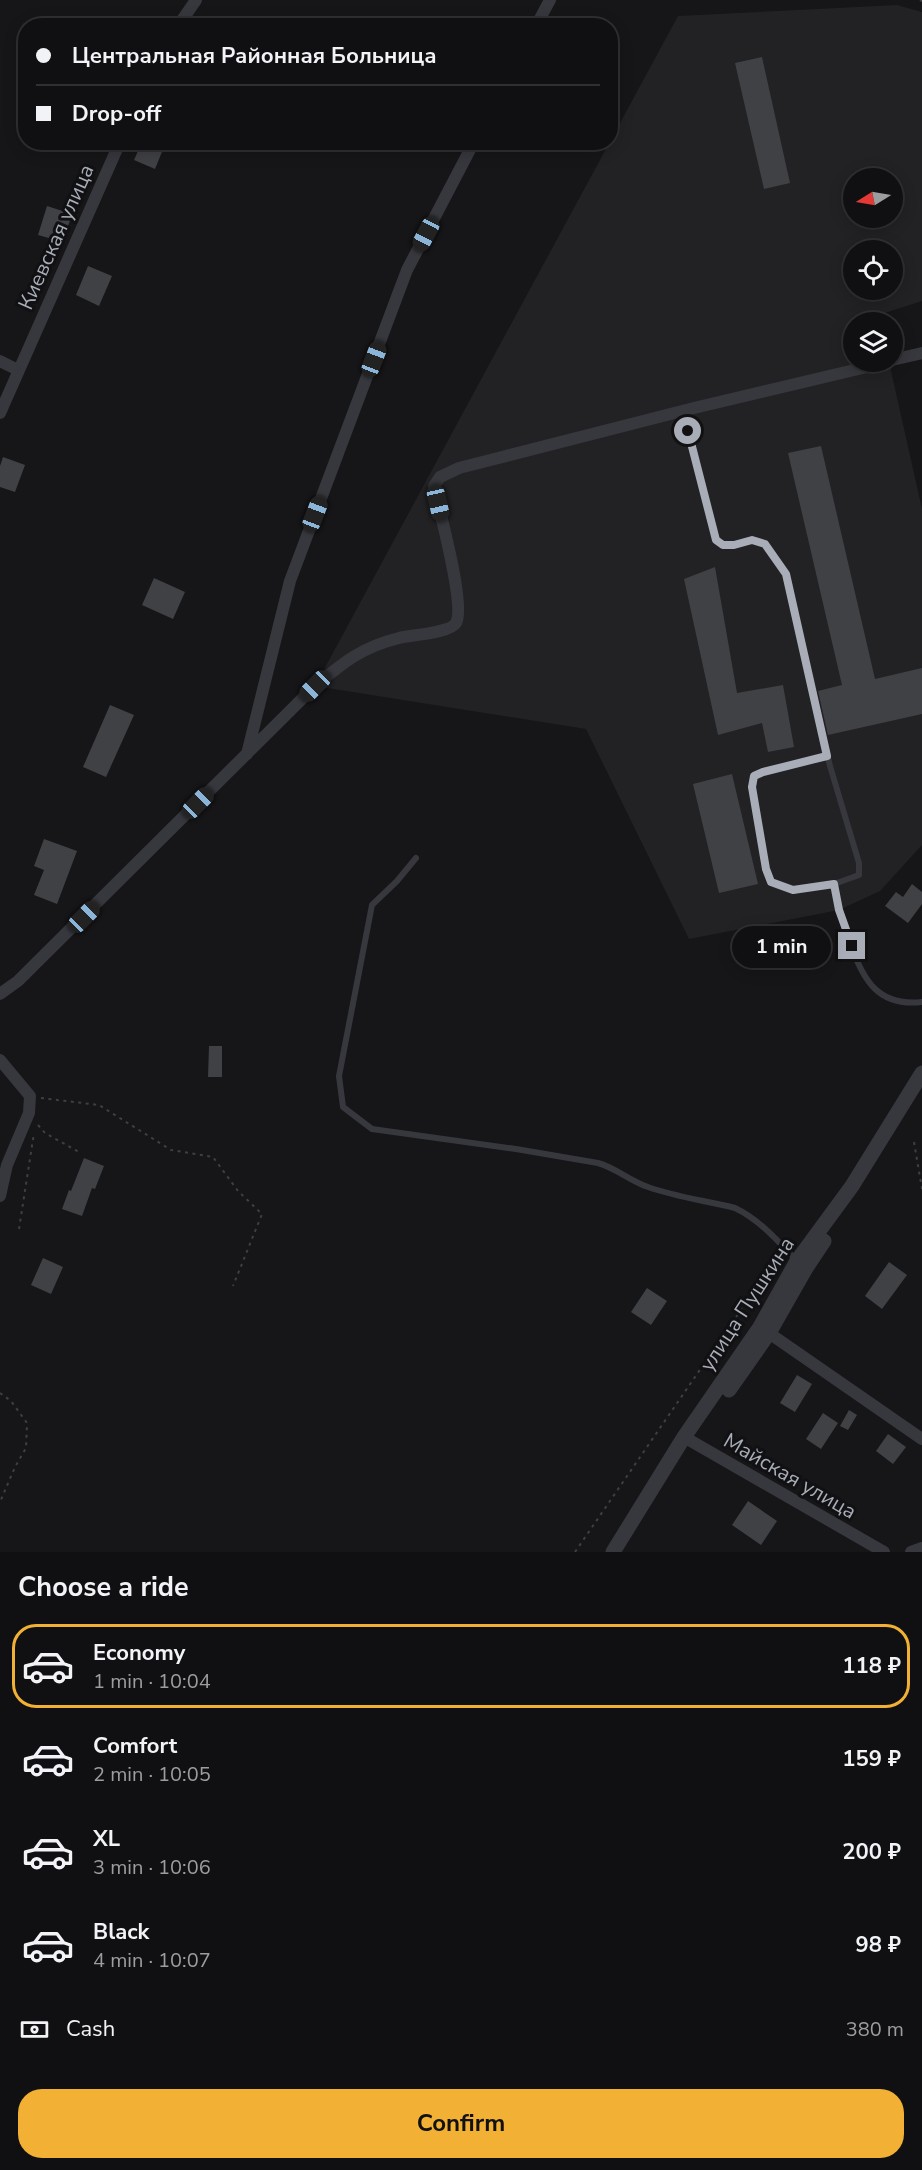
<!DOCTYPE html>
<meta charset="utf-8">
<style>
body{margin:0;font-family:"Nunito Sans",sans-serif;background:#19191b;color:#f1f3f6;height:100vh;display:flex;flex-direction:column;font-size:22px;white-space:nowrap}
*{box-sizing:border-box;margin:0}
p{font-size:20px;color:#9c9d9f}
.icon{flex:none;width:33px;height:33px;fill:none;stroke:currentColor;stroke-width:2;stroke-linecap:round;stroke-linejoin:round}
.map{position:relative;height:1552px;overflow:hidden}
.sheet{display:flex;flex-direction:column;background:#101012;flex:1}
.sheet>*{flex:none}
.hud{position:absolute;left:18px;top:18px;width:600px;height:132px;border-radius:24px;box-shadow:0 3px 15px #0003,0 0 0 2px #303032;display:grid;align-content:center;height:132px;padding:0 18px;background:#101012}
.needle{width:39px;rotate:259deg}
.controls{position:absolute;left:843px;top:168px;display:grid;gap:12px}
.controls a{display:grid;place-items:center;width:60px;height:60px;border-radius:50%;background:#101012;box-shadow:0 3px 15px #0003,0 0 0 2px #303032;font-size:30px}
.end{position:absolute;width:27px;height:27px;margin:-14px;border:8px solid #a8adb8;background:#111;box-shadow:0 0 0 3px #111}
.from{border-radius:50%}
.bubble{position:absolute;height:42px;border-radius:21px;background:#101012;box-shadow:0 3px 15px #0003,0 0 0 2px #303032;font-size:20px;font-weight:700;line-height:42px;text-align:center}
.car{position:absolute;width:18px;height:36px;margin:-18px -9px;border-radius:8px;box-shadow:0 0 4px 2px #0007;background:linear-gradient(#222 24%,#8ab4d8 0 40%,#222 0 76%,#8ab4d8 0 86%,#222 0)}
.hud b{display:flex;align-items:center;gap:21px;height:57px;font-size:22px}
.hud b+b{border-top:2px solid #303032}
.hud i{width:15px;height:15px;background:#f1f3f6}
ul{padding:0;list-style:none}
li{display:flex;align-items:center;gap:18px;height:84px;margin:0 12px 9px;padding:0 6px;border:3px solid transparent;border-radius:24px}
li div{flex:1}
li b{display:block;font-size:22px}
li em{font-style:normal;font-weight:700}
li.active{border-color:#f2b134}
li>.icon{width:54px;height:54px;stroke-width:1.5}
h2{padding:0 18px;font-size:27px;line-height:72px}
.pay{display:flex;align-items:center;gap:15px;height:66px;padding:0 18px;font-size:22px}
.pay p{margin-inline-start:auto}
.button{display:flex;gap:12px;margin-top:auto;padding:12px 18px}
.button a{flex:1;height:69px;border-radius:24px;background:#f2b134;color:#111;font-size:24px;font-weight:700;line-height:69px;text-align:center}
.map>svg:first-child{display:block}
.built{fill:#222225;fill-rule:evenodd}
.building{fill:#404145}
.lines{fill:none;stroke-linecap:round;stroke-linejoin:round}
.path{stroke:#3d3f44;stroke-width:2;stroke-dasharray:3 4.5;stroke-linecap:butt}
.service{stroke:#37383d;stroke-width:6}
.minor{stroke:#37383d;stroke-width:12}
.tertiary{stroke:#37383d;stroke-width:15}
.route{stroke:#a8adb8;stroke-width:8}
.labels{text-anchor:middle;stroke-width:6;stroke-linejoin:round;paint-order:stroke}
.street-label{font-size:21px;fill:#a8adb8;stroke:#111113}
</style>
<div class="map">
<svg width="922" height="1552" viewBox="0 0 922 1552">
<rect width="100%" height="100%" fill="#161618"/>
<!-- built -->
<path class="built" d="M897,5L922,12V301L879,315L880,322H854V362H889L922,509V845L880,891L839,910L689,939L586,729L315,686L678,16ZM854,178H892V218H854ZM854,250H892V290H854Z"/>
<!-- building -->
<path class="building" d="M762,57L790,183L764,189L735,63Z
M142,142H166L155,169L134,160Z
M47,206L72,214L63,242L38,235Z
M88,266L112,276L99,306L76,295Z
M821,446L875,679L922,668V714L828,735L818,691L842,685L788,453Z
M3,457L25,465L15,492L0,487V466Z
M715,567L737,693L783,685L794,747L768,752L762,723L718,735L684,579Z
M154,578L185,592L173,619L142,605Z
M110,705L134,715L106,777L83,767Z
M732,774L758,884L719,893L693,784Z
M44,839L77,851L57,904L34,895L44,870L34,866Z
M912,884L922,892V904L908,923L885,906L896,892L903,897Z
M209,1046H222V1077H208Z
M84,1158L104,1166L95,1189L92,1188L82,1216L62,1209L69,1190L71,1191Z
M43,1258L63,1267L51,1294L31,1285Z
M889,1262L907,1275L882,1309L865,1296Z
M647,1288L667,1301L651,1325L631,1312Z
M797,1375L812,1384L795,1412L780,1403Z
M849,1410L857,1415L848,1430L840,1426Z
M823,1413L838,1423L821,1449L806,1439Z
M888,1434L906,1447L893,1464L876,1451Z
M748,1501L777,1521L761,1545L732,1525Z"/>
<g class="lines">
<!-- path -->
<path class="path" d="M920,0L922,1
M41,1098L99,1105L171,1150L213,1157L238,1191L262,1214L233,1286
M38,1125L45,1133L79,1152
M914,1142L922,1189
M19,1229L34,1133
M0,1393L11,1401L27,1423L26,1448L15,1467L0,1502
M575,1552L769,1269L777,1252"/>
<!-- service -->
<path class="service" d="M683,411L716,540L722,545H734L752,540L764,544L786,574L830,766L859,863V875L834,884C838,905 844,924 850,943C863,980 878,1007 922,1002
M827,756L763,772L754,776L752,787L766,869L771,882L793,890L834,884
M416,858L397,881L372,905L339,1076L343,1107L372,1129L516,1149L598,1163C616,1168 630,1181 648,1187C676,1197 707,1201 735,1208C760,1220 778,1241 796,1260"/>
<!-- minor -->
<path class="minor" d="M178,26L196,0
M536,26L550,0
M892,360L922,353
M0,361L18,370
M0,413L120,142
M247,754L290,581L407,270L474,142
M0,994L18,981L315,686C344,662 362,647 399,638C411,635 450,633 456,623C466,605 439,510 434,486L440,477L459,468L694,408L888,362
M0,1060L30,1096L29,1113L7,1165L0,1196
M763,1329L922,1439
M684,1437L884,1552
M911,1552L922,1548"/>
<!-- tertiary -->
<path class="tertiary" d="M729,1390L769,1333L806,1268L824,1241
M613,1552L684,1437L760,1327L797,1261L852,1186L922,1073"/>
</g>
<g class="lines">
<!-- route -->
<path class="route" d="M688,431L716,540L723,545H734L752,540L765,544L786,574L827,756L763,772L754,776L752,787L766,869L771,882L793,890L834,884L839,910L852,946"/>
</g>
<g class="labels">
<!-- street labels -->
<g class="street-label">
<text transform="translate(56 237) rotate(-66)" y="7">Киевская улица</text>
<text transform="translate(747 1304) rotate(-57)" y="7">улица Пушкина</text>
<text transform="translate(790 1476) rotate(30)" y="7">Майская улица</text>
</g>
</g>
</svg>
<div class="controls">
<a><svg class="needle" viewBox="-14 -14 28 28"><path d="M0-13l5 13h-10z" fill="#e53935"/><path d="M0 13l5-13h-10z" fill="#9c9d9f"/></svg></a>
<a><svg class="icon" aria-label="locate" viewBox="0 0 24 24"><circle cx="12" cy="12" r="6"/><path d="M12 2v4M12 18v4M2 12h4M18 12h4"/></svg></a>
<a><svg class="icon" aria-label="layers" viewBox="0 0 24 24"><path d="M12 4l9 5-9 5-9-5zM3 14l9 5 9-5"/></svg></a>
</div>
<i class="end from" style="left:688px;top:431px"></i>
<i class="end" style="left:852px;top:946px"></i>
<div class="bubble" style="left:732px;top:926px;width:99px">1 min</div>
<i class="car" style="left:426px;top:234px;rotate:208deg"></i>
<i class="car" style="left:374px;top:359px;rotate:21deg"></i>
<i class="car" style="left:438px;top:503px;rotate:167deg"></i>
<i class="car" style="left:315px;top:514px;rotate:21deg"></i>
<i class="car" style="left:315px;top:686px;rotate:225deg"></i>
<i class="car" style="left:198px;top:803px;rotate:45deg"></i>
<i class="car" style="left:84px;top:917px;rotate:45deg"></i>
<div class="hud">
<b><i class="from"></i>Центральная Районная Больница</b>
<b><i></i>Drop-off</b>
</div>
</div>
<section class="sheet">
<h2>Choose a ride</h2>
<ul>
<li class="active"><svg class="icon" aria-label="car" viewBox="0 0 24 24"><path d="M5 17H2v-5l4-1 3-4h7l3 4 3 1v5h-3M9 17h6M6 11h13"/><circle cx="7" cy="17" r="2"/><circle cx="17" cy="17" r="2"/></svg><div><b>Economy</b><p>1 min · 10:04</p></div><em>118 ₽</em></li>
<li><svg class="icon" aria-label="car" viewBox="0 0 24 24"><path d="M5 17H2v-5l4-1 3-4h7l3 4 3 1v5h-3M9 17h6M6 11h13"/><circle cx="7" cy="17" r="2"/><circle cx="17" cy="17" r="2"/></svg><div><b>Comfort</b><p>2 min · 10:05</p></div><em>159 ₽</em></li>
<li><svg class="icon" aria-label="car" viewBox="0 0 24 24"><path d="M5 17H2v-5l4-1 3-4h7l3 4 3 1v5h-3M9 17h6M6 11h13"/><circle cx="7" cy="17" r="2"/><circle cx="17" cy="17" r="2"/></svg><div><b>XL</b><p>3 min · 10:06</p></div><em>200 ₽</em></li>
<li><svg class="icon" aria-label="car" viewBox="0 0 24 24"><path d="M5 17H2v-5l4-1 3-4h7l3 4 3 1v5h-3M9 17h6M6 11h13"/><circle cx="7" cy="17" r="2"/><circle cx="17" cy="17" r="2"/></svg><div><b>Black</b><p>4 min · 10:07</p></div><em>98 ₽</em></li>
</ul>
<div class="pay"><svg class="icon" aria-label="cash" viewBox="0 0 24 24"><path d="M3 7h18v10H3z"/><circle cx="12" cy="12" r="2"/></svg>Cash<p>380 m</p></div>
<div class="button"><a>Confirm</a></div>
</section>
